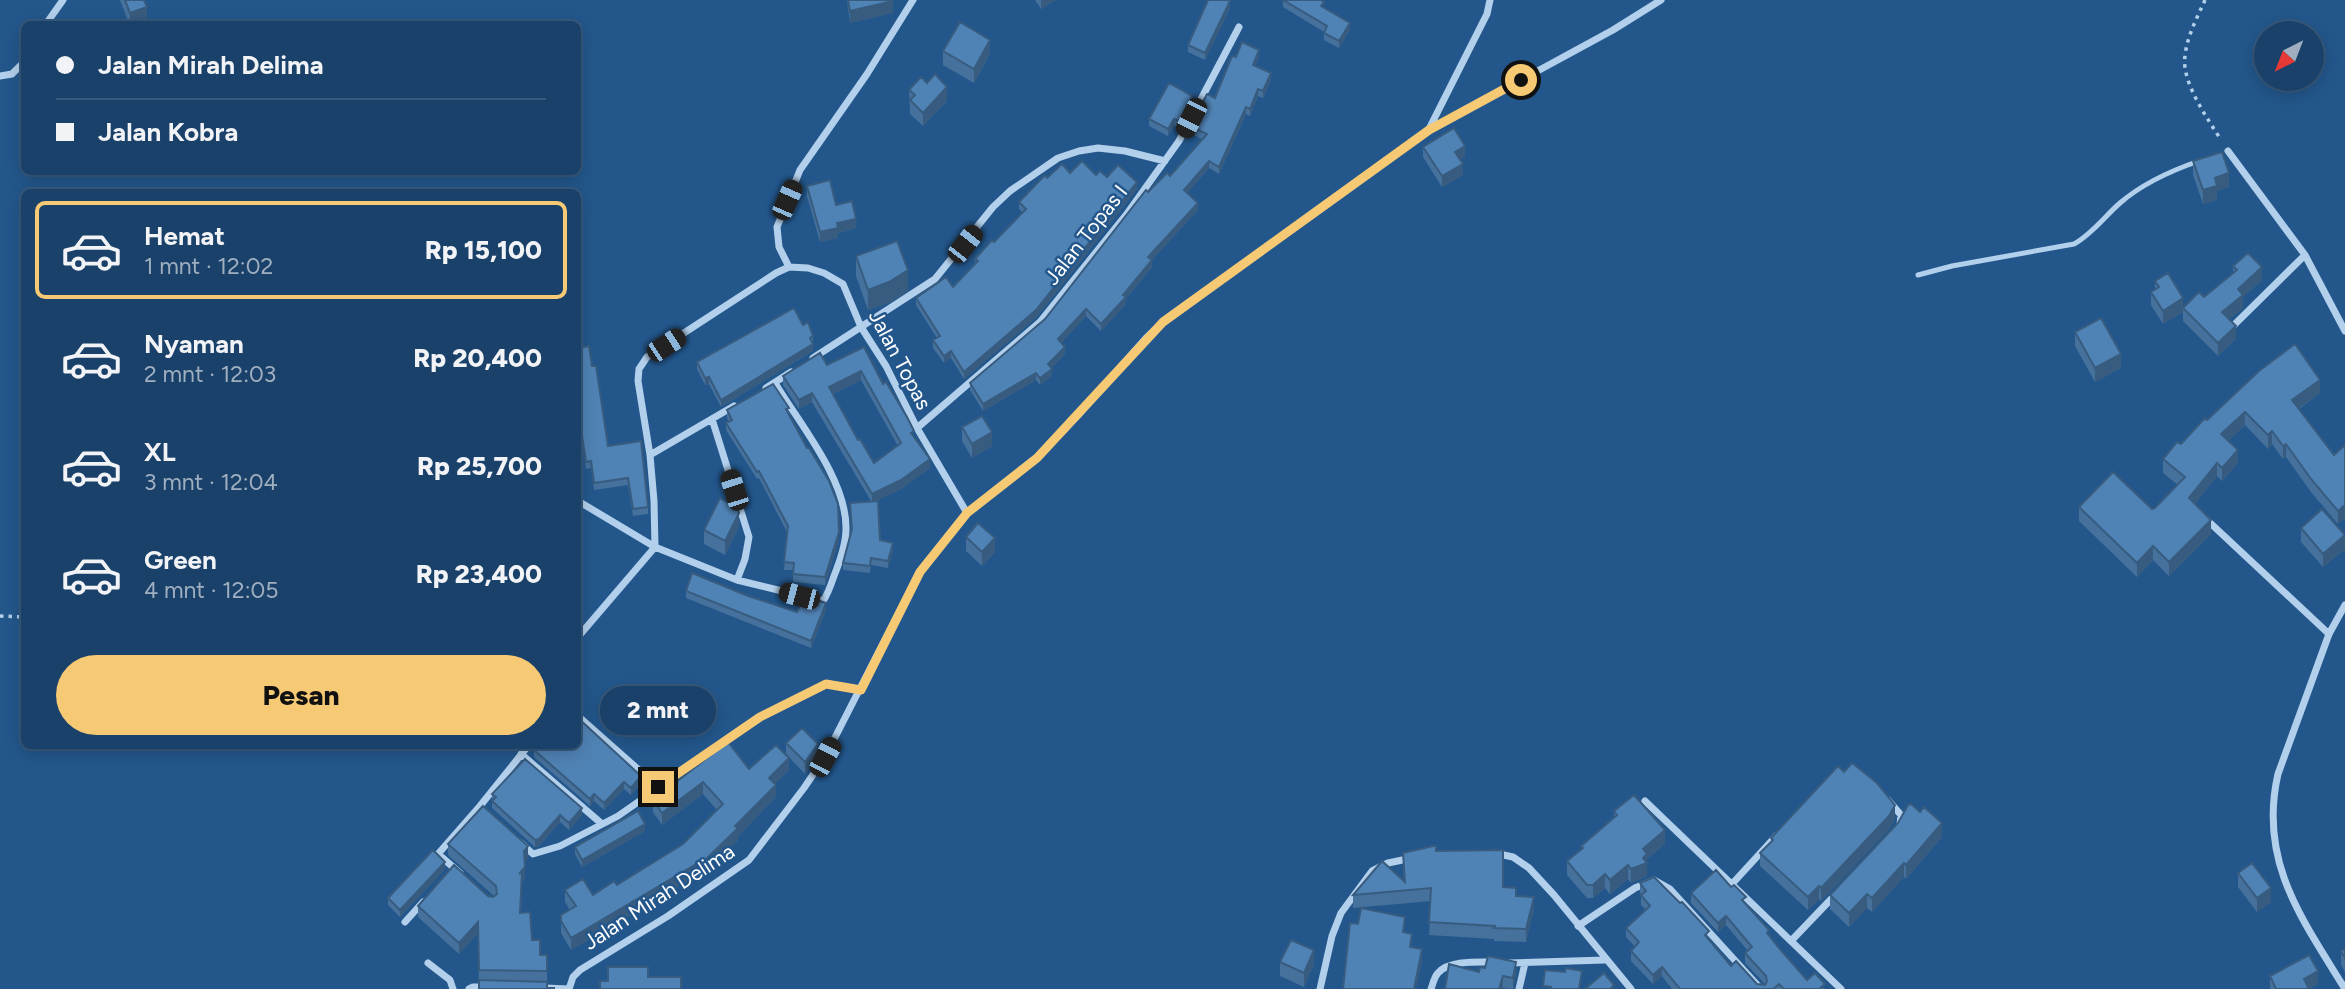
<!DOCTYPE html>
<html lang="id">
<meta charset="utf-8">
<style>
body{margin:0;font-family:Figtree,sans-serif;background:#23486f;color:#f1f3f6;height:100vh;display:flex;flex-direction:column;font-size:26px;white-space:nowrap}
*{box-sizing:border-box;margin:0}
p{font-size:23px;color:#9fafc0}
.icon{flex:none;width:38px;height:38px;fill:none;stroke:currentColor;stroke-width:2;stroke-linecap:round;stroke-linejoin:round}
.map{position:relative;flex:1;overflow:hidden}
.drawer{position:absolute;left:21px;top:189px;width:560px;height:560px;display:flex;flex-direction:column;background:#1a4169;border-radius:10px;box-shadow:0 4px 18px #0003,0 0 0 2px #385a7d}
.drawer>*{flex:none}
.banner{position:absolute;left:21px;top:21px;width:560px;height:154px;border-radius:10px;box-shadow:0 4px 18px #0003,0 0 0 2px #385a7d;display:grid;align-content:center;height:154px;padding:0 35px;background:#1a4169}
.needle{width:46px;rotate:222deg}
.buttons{position:absolute;left:2254px;top:21px;display:grid;gap:14px}
.buttons a{display:grid;place-items:center;width:70px;height:70px;border-radius:50%;background:#1a4169;box-shadow:0 4px 18px #0003,0 0 0 2px #385a7d;font-size:35px}
.end{position:absolute;width:32px;height:32px;margin:-16px;border:9px solid #f6c975;background:#111;box-shadow:0 0 0 4px #111}
.from{border-radius:50%}
.bubble{position:absolute;height:49px;border-radius:24px;background:#1a4169;box-shadow:0 4px 18px #0003,0 0 0 2px #385a7d;font-size:23px;font-weight:800;line-height:49px;text-align:center}
.car{position:absolute;width:21px;height:42px;margin:-21px -10px;border-radius:9px;box-shadow:0 0 5px 2px #0007;background:linear-gradient(#222 24%,#8ab4d8 0 40%,#222 0 76%,#8ab4d8 0 86%,#222 0)}
.banner b{display:flex;align-items:center;gap:24px;height:66px;font-size:26px}
.banner b+b{border-top:2px solid #385a7d}
.banner i{width:18px;height:18px;background:#f1f3f6}
ul{padding:12px 0 0;list-style:none}
li{display:flex;align-items:center;gap:21px;height:98px;margin:0 14px 10px;padding:0 21px;border:4px solid transparent;border-radius:10px}
li div{flex:1}
li b{display:block;font-size:26px}
li em{font-style:normal;font-weight:800}
li.selected{border-color:#f6c975}
li>.icon{width:63px;height:63px;stroke-width:1.5}
.primary-button{display:flex;gap:14px;margin-top:auto;padding:14px 35px}
.primary-button a{flex:1;height:80px;border-radius:42px;background:#f6c975;color:#111;font-size:28px;font-weight:800;line-height:80px;text-align:center}
.map>svg:first-child{display:block}
.lines{fill:none;stroke-linecap:round;stroke-linejoin:round}
.path{stroke:#b2cfeb;stroke-width:3.5;stroke-dasharray:3.5 5;stroke-linecap:butt}
.service{stroke:#b2cfeb;stroke-width:5}
.minor{stroke:#b2cfeb;stroke-width:7}
.wall{fill:#45719c;fill-rule:evenodd}
.shaded-wall{fill:#385c7f}
.building{fill:#5083b5;stroke:#385c7f;stroke-width:2;fill-rule:evenodd}
.route{stroke:#f6c975;stroke-width:9}
.labels{text-anchor:middle;stroke-width:5;stroke-linejoin:round;paint-order:stroke}
.street-label{font-size:21px;fill:#fff;stroke:#23578c}
</style>
<div class="map">
<svg width="2345" height="989" viewBox="0 0 2345 989">
<rect width="100%" height="100%" fill="#23578c"/>
<g class="lines">
<!-- path -->
<path class="path" d="M2205,0C2197,18 2187,36 2185,56C2181,82 2208,119 2221,140
M0,616L24,617"/>
<!-- service -->
<path class="service" d="M1918,275L1952,266L2074,244C2092,234 2105,216 2120,203C2143,183 2170,171 2199,161"/>
<!-- minor -->
<path class="minor" d="M46,24L63,0
M0,76L12,74L24,62
M1429,129L1487,14L1490,0
M2228,151L2305,255L2345,331
M789,267L779,247L777,227L800,170L867,74L913,0
M2234,325L2305,255
M813,358L935,279L993,207L1010,191L1058,158L1079,151L1098,148L1125,151L1165,161
M766,388L791,372
M712,419L749,537L745,559L737,580
M917,428L1040,322L1126,215L1179,141L1239,27
M650,455L734,406
M578,501L655,547L737,580L823,601C828,594 831,585 834,576C840,561 846,545 846,529C847,480 799,423 775,383
M2207,520L2329,634
M578,637L655,547L654,501L650,455L638,381L639,369L647,357L776,273L789,267L808,268L824,273L843,284L861,327L886,366L917,428L967,513
M578,716L658,787
M521,754L602,824
M1888,800L1901,815L1900,825
M1645,801L1841,989
M521,843L533,854L560,846L618,816L760,717L826,684L861,690
M1494,853L1513,857L1529,868L1554,895L1631,989
M460,873L438,854L480,806L528,746
M1732,884L1776,836
M405,922L423,902
M1578,926L1635,888L1654,880L1670,889L1761,989
M1791,941L1835,895
M428,963L450,980L453,989
M1510,963L1605,960
M545,988L569,989
M469,989L473,987H488
M569,989L573,977L580,970L668,916L749,860L804,788L825,757L920,571L967,513L1037,458L1080,413L1146,338L1163,322L1429,130L1613,30L1661,0
M1320,989L1332,936L1341,913L1372,871L1388,863L1412,858
M1431,989C1433,984 1434,977 1438,973C1449,960 1479,962 1494,962
M1519,989L1525,963
M2345,989C2302,919 2258,861 2278,774L2329,634L2345,605"/>
</g>
<!-- wall -->
<path class="wall" d="M120,0H144L147,21L136,24H129Z
M847,0H893V13L850,23Z
M1035,0H1056L1041,9Z
M1283,0L1324,8L1350,30L1339,48L1324,40V32L1283,7Z
M1230,8L1205,60L1188,52V45Z
M943,51L990,54L974,83L943,65Z
M1236,57H1259L1255,66L1271,80L1263,98L1258,96L1250,116L1246,114L1219,174L1209,168L1187,193L1198,210L1152,260V267L1126,299V304L1101,331L1086,316L1061,343L1065,354L1051,368L1052,376L1040,385L1036,380L983,411L970,390V383L1045,319L1148,192L1170,176L1202,139L1190,133V126L1215,98Z
M909,90L947,101L923,126L910,114Z
M1192,103L1179,128L1174,126L1168,136L1149,126V119Z
M1423,147L1465,157L1460,160L1463,175L1442,187L1423,157Z
M2193,161L2229,187L2217,191V200L2203,204L2193,175Z
M1070,173L1096,175L1107,177L1137,189L1036,318L964,379L951,358L944,363L933,348V340L937,338L916,305V298L953,287L975,263V259L994,242L1023,213L1019,209V202L1047,178Z
M807,186L836,205L856,228L838,233V238L820,242L807,196Z
M856,256L908,291L889,303L868,310L856,276Z
M2233,266L2262,280L2243,297V308L2229,319L2236,339L2218,356L2183,321V312L2163,324L2151,305V292L2155,289V281L2183,307L2204,297L2233,273Z
M803,325L813,336V351L721,407L709,384L705,385L697,369V362Z
M2075,332L2121,368L2095,382L2075,346Z
M864,347L930,468L901,489L876,501L880,540L893,550L888,568L871,565L870,573L843,570V563L871,501L812,402L799,409L783,385V376L827,365ZM861,380L898,446L874,463L858,440L833,394Z
M578,348L608,446L648,507V514L633,516L628,485L594,490L591,468L586,469L578,417V410H579L578,394Z
M2320,393L2299,409L2334,455L2345,445L2338,524L2311,492L2286,457L2283,459L2272,444L2268,449L2245,425L2228,441L2238,463L2222,481L2217,476L2195,504L2211,534L2169,576L2153,560L2137,577L2079,521V507L2152,509L2155,508L2178,485L2163,473V459L2207,420Z
M727,410L789,414L839,540L825,585L793,582V570H784L787,532L759,478L757,479L726,430V423L728,421L727,418Z
M962,427L992,446L972,458L962,441Z
M739,527L725,555L704,544V530Z
M2301,528L2345,549L2323,567L2301,542Z
M966,537L995,552L982,566L966,551Z
M686,591L748,596L797,612L826,610L811,648L686,598Z
M728,742L749,769L789,770L774,784L776,797L738,836V840L700,877L698,875L571,950L561,933V915L570,910L565,902V890L593,895L617,885L683,844L717,810L703,794L662,825L653,812V800Z
M786,743L818,756L805,774L786,754Z
M534,750L641,783L631,795L624,789L604,810L594,801L590,806L534,757Z
M492,794L582,815L569,830L560,822L539,846L535,847L492,808Z
M1614,811L1665,844L1647,859V876L1631,883L1628,879L1610,894L1605,888L1593,898H1587L1567,875V861L1581,849V846L1614,817Z
M1895,819L1889,829L1821,901L1819,899L1808,910L1760,866V853L1771,842V838Z
M645,831L582,867L575,854V847Z
M1942,837L1906,879L1904,877L1872,912L1867,908L1849,927L1830,909V895Z
M448,844L528,858L525,861V878L522,881L521,913L532,940L540,955H547V988L479,989L478,933L459,954L418,917V906L488,896H494L448,855Z
M1436,851L1503,887L1534,909L1526,942L1494,941V939L1429,935L1431,901L1353,908V895L1404,881L1403,853Z
M445,869L400,917L388,905V898Z
M2238,873L2271,902L2257,912L2238,887Z
M1640,883L1709,940L1731,966L1757,984H1765L1745,963V953L1748,951L1726,925L1718,932L1691,903V893L1746,905L1779,948L1807,980L1825,989H1672L1662,976L1653,984L1631,961V951L1635,947L1626,937V928L1646,910L1641,905V895L1640,893Z
M2345,949V972L2341,965V951Z
M1280,962L1314,964L1304,987L1280,976Z
M1479,972L1516,974L1513,989L1503,988Z
M2270,976L2318,984L2309,989H2270Z"/>
<!-- shaded-wall -->
<path class="shaded-wall" d="M1041,0H1056L1041,9Z
M893,1V13L850,23V11Z
M1230,1V8L1205,60V53Z
M147,7V21L136,24H130V13Z
M1350,23V30L1339,48V41Z
M990,40V54L974,83V69Z
M1259,50V57L1253,72V65Z
M1271,73V80L1263,98V91Z
M947,87V101L923,126V113Z
M1258,89V96L1250,116V109Z
M1192,96V103L1179,128V121Z
M1246,107V114L1219,174V167Z
M1174,119V126L1168,136V129Z
M1465,146V157L1455,163V152Z
M1209,161V168L1184,197V190Z
M1463,164V175L1442,187V176Z
M2229,173V187L2217,191V200L2203,204V190L2215,178Z
M1137,182V189L1036,318L964,379V372Z
M1198,203V210L1152,260V267L1126,299V304L1101,331V324L1123,295L1148,257Z
M856,219V228L838,233V238L820,242V232L837,223Z
M2262,267V280L2243,297V308L2222,325V312L2238,289Z
M908,270V291L889,303L868,310V290Z
M2183,298V312L2163,324V311Z
M1086,309V316L1058,346V339Z
M2236,326V339L2218,356V343Z
M813,344V351L721,407V400Z
M1065,347V354L1048,371V364Z
M951,351V358L944,363V356Z
M2121,354V368L2095,382V368Z
M1052,369V376L1040,385V378Z
M861,371V380L829,396V387Z
M1036,373V380L983,411V404Z
M709,377V384L705,385V378Z
M2320,380V393L2292,413V400Z
M812,393V402L799,409V400Z
M2245,412V425L2221,448V434Z
M2272,431V444L2268,449V435Z
M992,432V446L972,458V444Z
M2286,444V457L2283,459V446Z
M2238,450V463L2222,481V468Z
M930,459V468L901,489L872,503V494Z
M2217,463V476L2189,512V498Z
M2345,505V518L2338,524V511Z
M739,513V527L725,555V541Z
M2211,520V534L2169,576V562Z
M839,532V540L825,585V577Z
M2345,535V549L2323,567V554Z
M995,538V552L982,566V552Z
M893,543V550L888,568V561Z
M2153,546V560L2137,577V563Z
M826,603V610L811,648V641Z
M818,744V756L805,774V762Z
M789,758V770L769,790V778Z
M641,776V783L631,795V788Z
M624,782V789L604,810V803Z
M703,782V794L662,825V813Z
M776,785V797L738,836V840L700,877V865L735,826Z
M594,794V801L590,806V799Z
M1895,805V819L1889,829L1821,901V888Z
M582,808V815L569,830V823Z
M560,815V822L539,846L535,847V840Z
M1942,823V837L1906,879V865Z
M645,824V831L582,867V860Z
M1665,830V844L1647,859V876L1631,883V869L1643,849Z
M528,846V858L524,862V851Z
M445,862V869L400,917V910Z
M698,863V875L571,950V938Z
M1904,863V877L1872,912V898Z
M1628,865V879L1610,894V880Z
M525,867V878L522,881L520,924L519,874Z
M1605,874V888L1593,898V885Z
M1819,886V899L1808,910V897Z
M2271,888V902L2257,912V898Z
M1867,894V908L1849,927V913Z
M1534,897V909L1526,942V929Z
M1726,916V925L1718,932V923Z
M478,922V933L459,954V943Z
M1422,949V962L1416,989H1414Z
M1314,950V964L1304,987V973Z
M1516,962V974L1513,989V978Z
M1662,967V976L1653,984V975Z
M2318,971V984L2309,989L2304,979Z
M1503,976V989H1499Z"/>
<!-- building -->
<path class="building" d="M125,0H144L147,7L130,13Z
M848,0H893V1L850,11Z
M1208,0H1228L1230,1L1205,53L1188,45Z
M1283,0H1321L1324,2L1321,6L1350,23L1339,41L1324,33L1327,26Z
M960,22L990,40L974,69L943,51Z
M1242,42L1259,50L1253,65L1271,73L1263,91L1258,89L1250,109L1246,107L1219,167L1209,161L1184,190L1198,203L1148,257L1152,260L1123,295L1126,297L1101,324L1086,309L1058,339L1065,347L1048,364L1052,369L1040,378L1036,373L983,404L970,383L1045,319L1146,190L1148,192L1167,173L1170,176L1207,134L1190,126L1207,94L1215,98L1232,56L1236,57Z
M935,74L947,87L923,113L910,100L915,95L909,90L921,77L927,83Z
M1169,83L1192,96L1179,121L1174,119L1168,129L1149,119Z
M1454,128L1465,146L1455,152L1463,164L1442,176L1423,147Z
M2222,152L2229,173L2215,178L2217,186L2203,190L2193,161Z
M1082,161L1096,175L1100,171L1107,177L1118,165L1137,182L1036,310L964,372L951,351L944,356L933,340L940,336L916,298L946,277L953,287L978,261L975,259L992,240L994,242L1026,209L1019,202L1045,175L1047,178L1062,164L1070,173Z
M830,180L836,205L852,201L856,219L837,223L838,228L820,232L807,186Z
M897,241L908,270L889,282L868,290L856,256Z
M2248,253L2262,267L2238,289L2243,295L2222,312L2236,326L2218,343L2183,308L2199,292L2204,297L2237,270L2233,266Z
M2168,273L2183,298L2163,311L2151,292L2159,287L2155,281Z
M794,308L803,325L808,322L813,336L810,338L813,344L721,400L709,377L705,378L697,362Z
M2101,318L2121,354L2095,368L2075,332Z
M2295,344L2320,380L2292,400L2334,455L2345,445V505L2338,511L2311,479L2286,444L2283,446L2272,431L2268,435L2245,412L2221,434L2238,450L2222,468L2217,463L2189,498L2211,520L2169,562L2153,546L2137,563L2079,507L2113,472L2152,509L2155,508L2185,477L2163,459L2177,442L2181,444L2205,418L2207,420L2259,371Z
M589,346L592,366H596L608,446L641,441L648,507L633,509L628,478L594,483L591,461L586,462L578,410H579L578,387V348Z
M864,347L883,384L886,382L907,417L914,431L911,433L930,459L901,480L872,494L812,393L799,400L783,376L820,353L827,365ZM861,371L901,443L874,463L860,439L858,440L829,387Z
M773,384L789,408L786,409L807,448H809L829,481L838,504L839,532L825,577L793,574L794,563L784,562L788,526L759,471L757,472L726,423L732,420L727,410Z
M982,416L992,432L972,444L962,427Z
M720,498L737,507L739,513L725,541L704,530Z
M878,501L880,540L893,543L888,561L871,558L870,566L843,563L852,529L850,503Z
M2322,509L2345,535L2323,554L2301,528Z
M978,523L995,538L982,552L966,537Z
M692,573L748,596L797,612L804,596L826,603L811,641L686,591Z
M578,718L641,776L631,788L624,782L604,803L594,794L590,799L534,750L537,746H578Z
M802,728L818,744L805,762L786,743Z
M728,742L749,769L776,745L789,758L769,778L776,785L735,826L738,828L700,865L698,863L571,938L561,921V915L576,906L565,890L583,879L593,895L614,881L617,885L683,844L723,804L703,782L662,813L653,800Z
M525,759L582,808L569,823L560,815L539,839L535,840L492,801L496,797L492,794Z
M1852,763L1877,783L1895,805L1889,816L1821,888L1819,886L1808,897L1760,853L1773,840L1771,838L1838,766L1844,772Z
M1634,795L1665,830L1643,849L1647,854L1643,858L1647,863L1631,869L1628,865L1610,880L1605,874L1593,885H1587L1567,861L1583,848L1581,846L1617,815L1614,811Z
M1911,804L1920,812L1924,807L1942,823L1906,865L1904,863L1872,898L1867,894L1849,913L1830,895L1898,823L1908,805Z
M483,806L528,846L524,851L525,867L519,874L522,872L520,913L530,912L532,940H540V955H547V971L479,970L478,922L459,943L418,906L454,865L488,896L493,897L497,894L496,886L448,844Z
M638,811L645,824L582,860L575,847Z
M1433,846H1436V851L1503,850V887L1516,888V896L1534,897L1526,929L1494,928L1495,926L1429,922L1431,888L1353,895L1382,861L1405,882L1403,853Z
M433,850L445,862L400,910L388,898Z
M2252,863L2271,888L2257,898L2238,873Z
M1716,870L1731,887L1734,885L1746,897L1742,900L1769,930L1767,933L1779,948L1807,980L1815,973L1825,984L1819,989H1784L1779,984L1773,989H1680L1662,967L1653,975L1631,951L1639,942L1626,928L1650,906L1641,895L1646,891L1640,883L1654,877L1680,903L1682,902L1709,931L1705,935L1731,966L1736,961L1757,984L1765,985L1767,981L1766,976L1745,953L1752,947L1726,916L1718,923L1691,893Z
M1361,908L1405,917L1403,932L1412,934L1410,947L1422,949L1414,989H1343L1350,923L1358,924Z
M1291,940L1314,950L1304,973L1280,962Z
M2345,949V958L2341,951Z
M2309,955L2318,971L2304,979L2309,989H2276L2270,976Z
M1488,956L1516,962L1513,978L1503,976L1499,989H1445L1449,964L1479,972L1480,967L1485,968Z
M608,967H648V977H681V989H600V981H608Z
M1566,968L1582,971L1579,989H1551V987L1543,986L1545,970L1565,972Z
M1604,973L1614,985L1611,988L1612,989H1585Z
M479,980L547,982V988H554V989H479Z"/>
<g class="lines">
<!-- route -->
<path class="route" d="M658,787L760,717L826,684L861,690L920,572L967,513L1037,458L1163,322L1429,130L1521,80"/>
</g>
<g class="labels">
<!-- street labels -->
<g class="street-label">
<text transform="translate(1086 235) rotate(-52)" y="7">Jalan Topas I</text>
<text transform="translate(900 360) rotate(62)" y="7">Jalan Topas</text>
<text transform="translate(659 897) rotate(-33)" y="7">Jalan Mirah Delima</text>
</g>
</g>
</svg>
<div class="buttons">
<a><svg class="needle" viewBox="-14 -14 28 28"><path d="M0-13l5 13h-10z" fill="#e53935"/><path d="M0 13l5-13h-10z" fill="#9fafc0"/></svg></a>
</div>
<i class="end from" style="left:1521px;top:80px"></i>
<i class="end" style="left:658px;top:787px"></i>
<div class="bubble" style="left:600px;top:686px;width:116px">2 mnt</div>
<i class="car" style="left:1191px;top:118px;rotate:207deg"></i>
<i class="car" style="left:787px;top:200px;rotate:24deg"></i>
<i class="car" style="left:965px;top:244px;rotate:38deg"></i>
<i class="car" style="left:666px;top:345px;rotate:57deg"></i>
<i class="car" style="left:734px;top:490px;rotate:342deg"></i>
<i class="car" style="left:799px;top:596px;rotate:285deg"></i>
<i class="car" style="left:825px;top:757px;rotate:28deg"></i>
<div class="banner">
<b><i class="from"></i>Jalan Mirah Delima</b>
<b><i></i>Jalan Kobra</b>
</div>
<section class="drawer">
<ul>
<li class="selected"><svg class="icon" aria-label="car" viewBox="0 0 24 24"><path d="M5 17H2v-5l4-1 3-4h7l3 4 3 1v5h-3M9 17h6M6 11h13"/><circle cx="7" cy="17" r="2"/><circle cx="17" cy="17" r="2"/></svg><div><b>Hemat</b><p>1 mnt · 12:02</p></div><em>Rp 15,100</em></li>
<li><svg class="icon" aria-label="car" viewBox="0 0 24 24"><path d="M5 17H2v-5l4-1 3-4h7l3 4 3 1v5h-3M9 17h6M6 11h13"/><circle cx="7" cy="17" r="2"/><circle cx="17" cy="17" r="2"/></svg><div><b>Nyaman</b><p>2 mnt · 12:03</p></div><em>Rp 20,400</em></li>
<li><svg class="icon" aria-label="car" viewBox="0 0 24 24"><path d="M5 17H2v-5l4-1 3-4h7l3 4 3 1v5h-3M9 17h6M6 11h13"/><circle cx="7" cy="17" r="2"/><circle cx="17" cy="17" r="2"/></svg><div><b>XL</b><p>3 mnt · 12:04</p></div><em>Rp 25,700</em></li>
<li><svg class="icon" aria-label="car" viewBox="0 0 24 24"><path d="M5 17H2v-5l4-1 3-4h7l3 4 3 1v5h-3M9 17h6M6 11h13"/><circle cx="7" cy="17" r="2"/><circle cx="17" cy="17" r="2"/></svg><div><b>Green</b><p>4 mnt · 12:05</p></div><em>Rp 23,400</em></li>
</ul>
<div class="primary-button"><a>Pesan</a></div>
</section>
</div>
